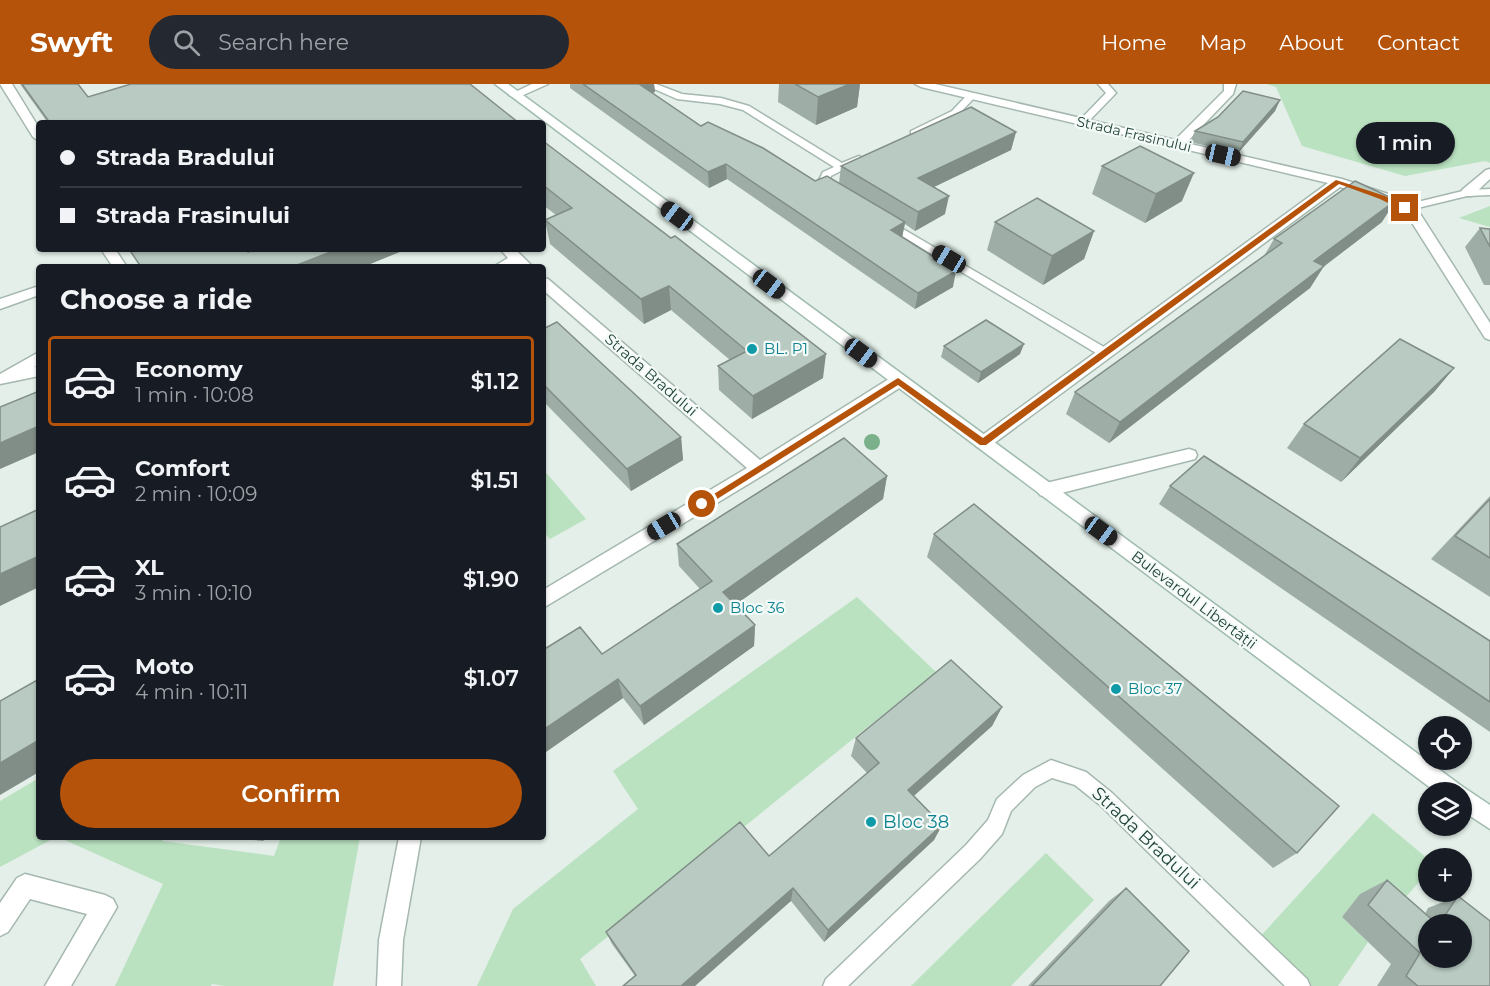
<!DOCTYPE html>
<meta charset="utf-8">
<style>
body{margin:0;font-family:Montserrat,sans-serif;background:#242831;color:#f1f3f6;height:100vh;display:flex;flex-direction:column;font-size:22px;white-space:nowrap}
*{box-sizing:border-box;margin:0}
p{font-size:20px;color:#9ea1a6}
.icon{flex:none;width:33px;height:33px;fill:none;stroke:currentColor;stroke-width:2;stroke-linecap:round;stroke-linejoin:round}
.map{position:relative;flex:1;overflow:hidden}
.side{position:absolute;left:36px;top:180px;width:510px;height:576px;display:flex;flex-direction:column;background:#171b24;border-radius:6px;box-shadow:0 2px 4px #0004}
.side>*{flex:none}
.hud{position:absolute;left:36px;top:36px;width:510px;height:132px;border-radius:6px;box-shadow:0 2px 4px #0004;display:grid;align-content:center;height:132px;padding:0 24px;background:#171b24}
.controls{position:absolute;left:1418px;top:632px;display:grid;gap:12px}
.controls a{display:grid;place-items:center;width:54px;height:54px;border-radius:50%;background:#171b24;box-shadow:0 2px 4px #0004;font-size:30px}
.end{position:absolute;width:27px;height:27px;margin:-14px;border:8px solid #b45309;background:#fff;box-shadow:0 0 0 3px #fff}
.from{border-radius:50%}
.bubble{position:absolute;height:42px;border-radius:21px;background:#171b24;box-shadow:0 2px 4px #0004;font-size:20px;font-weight:600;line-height:42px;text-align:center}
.car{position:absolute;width:18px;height:36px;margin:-18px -9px;border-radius:8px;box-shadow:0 0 4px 2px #0007;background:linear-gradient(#222 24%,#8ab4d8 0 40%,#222 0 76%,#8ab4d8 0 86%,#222 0)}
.hud b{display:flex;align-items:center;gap:21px;height:57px;font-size:22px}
.hud b+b{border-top:2px solid #363941}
.hud i{width:15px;height:15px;background:#f1f3f6}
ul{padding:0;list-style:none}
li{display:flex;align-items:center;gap:18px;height:90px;margin:0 12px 9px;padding:0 12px;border:3px solid transparent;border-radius:6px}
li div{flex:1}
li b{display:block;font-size:22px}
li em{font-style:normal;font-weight:600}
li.selected{border-color:#b45309}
li>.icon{width:54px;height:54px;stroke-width:1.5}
h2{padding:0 24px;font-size:27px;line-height:72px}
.primary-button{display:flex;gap:12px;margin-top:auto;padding:12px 24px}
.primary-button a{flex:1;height:69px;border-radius:36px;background:#b45309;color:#fff;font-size:24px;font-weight:600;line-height:69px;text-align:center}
header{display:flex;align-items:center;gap:36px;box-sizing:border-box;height:84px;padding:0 30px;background:#b45309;color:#fff}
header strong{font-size:28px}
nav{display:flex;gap:33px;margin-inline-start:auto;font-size:21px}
.search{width:420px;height:54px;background:#242831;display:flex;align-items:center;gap:15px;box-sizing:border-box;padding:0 21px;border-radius:33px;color:#9ea1a6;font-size:22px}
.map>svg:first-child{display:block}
.green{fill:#bae2c0}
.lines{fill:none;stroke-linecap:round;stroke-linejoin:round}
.service-casing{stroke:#a5b8af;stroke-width:3}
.pedestrian-casing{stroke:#a5b8af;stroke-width:3}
.minor-casing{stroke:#a5b8af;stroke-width:3}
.secondary-casing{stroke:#a0bcaf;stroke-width:3}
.service{fill:#fff;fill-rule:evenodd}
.pedestrian{fill:#fff;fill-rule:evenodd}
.minor{fill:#fff;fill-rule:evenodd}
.secondary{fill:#fff;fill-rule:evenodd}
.tree{fill:#7ab18a}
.wall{fill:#9eaea6;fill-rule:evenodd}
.shaded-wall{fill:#818d87}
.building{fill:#b8cac1;stroke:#818d87;stroke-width:1.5}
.route{fill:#b45309}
.culture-dot{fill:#0f9aa8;stroke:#f4faf7;stroke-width:2}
.labels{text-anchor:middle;stroke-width:4.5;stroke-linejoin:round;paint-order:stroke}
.far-street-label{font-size:14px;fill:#204336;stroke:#f4faf7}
.culture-label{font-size:15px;fill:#0d838f;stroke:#f4faf7;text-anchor:start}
.street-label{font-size:15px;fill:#204336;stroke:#f4faf7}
.near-culture-label{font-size:18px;fill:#0d838f;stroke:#f4faf7;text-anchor:start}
.near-street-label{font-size:18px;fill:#204336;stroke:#f4faf7}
</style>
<header>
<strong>Swyft</strong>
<div class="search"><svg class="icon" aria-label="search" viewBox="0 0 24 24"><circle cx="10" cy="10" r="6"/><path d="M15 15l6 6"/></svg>Search here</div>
<nav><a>Home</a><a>Map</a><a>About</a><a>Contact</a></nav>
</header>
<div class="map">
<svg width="1490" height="902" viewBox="0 0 1490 902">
<rect width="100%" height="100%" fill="#e3efe8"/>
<!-- green -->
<path class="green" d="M1267,0H1490V79L1485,77L1405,92L1302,62L1276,3Z
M1490,122V143L1459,134Z
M543,385L586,435L550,455L543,447Z
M857,513L936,588L580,875L596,902H477L513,825L638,725L613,687Z
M39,694V753H56L0,783V717Z
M1373,729L1428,775V788L1387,834L1342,833L1368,858L1338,902H1307L1258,855Z
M58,753H164L162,757L274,772L281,753H360L333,902H225L212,900L211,902H115L163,800Z
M1046,769L1094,816L1011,902H911Z"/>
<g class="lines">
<defs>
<path id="service" d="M643,0H656L682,10L721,14L749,22L842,79L859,72L864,75L831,92L829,97L837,106L832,109L818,98L823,88L834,83L743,26L720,20L677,15Z
M1098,0H1108L1116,9L1086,40H1080V36L1106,9Z
M968,10L976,12L958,31L917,51H911V47L952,27Z
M1490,105V111L1467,112L1405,127L1400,124L1401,122L1467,106Z
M886,135L1109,266L1111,269L1109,272H1101L882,140L881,138Z
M1051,676L1086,688L1112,709L1307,895L1310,902H1285L1100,721L1075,701L1052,694L1035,703L1011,727L1002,750L980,775L848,902H823L826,895L966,761L988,736L997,715L1023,691Z"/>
<path id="pedestrian" d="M1490,85V95L1472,112H1462L1461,109L1462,106L1486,86Z"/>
<path id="minor" d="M0,0H12L39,44V57L33,53Z
M532,0H548L519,13L515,14L509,11Z
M915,0H935L1175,56L1224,7V0H1236L1233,10L1186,59L1342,95L1388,110L1419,128L1490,239V256L1485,254L1409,134L1378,116L1340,103L989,363H977L975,359L977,355L1328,99L921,3Z
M101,165H115L127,183H113Z
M500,165H515L533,183H518L516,181L493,183L508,174Z
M543,194L548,195L760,376L892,293H904L906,297L904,301L765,390L543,524V506L747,384L543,206Z
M39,202V211L0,225V215Z
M39,268V280L34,283L39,282V292L0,300V290Z
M1189,365L1195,367L1197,371L1195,375L1046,413L1040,411L1037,406L1040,401L1046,399Z
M399,753H421L403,856L401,902H377L379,856Z
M25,790L105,811L113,815L117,823L71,902H45L87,830L30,815L8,848L0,852V819L17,794Z"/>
<path id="secondary" d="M495,0H508L1463,703L1490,721V745L1461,726V708H1436Z"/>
</defs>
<!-- service casing -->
<use href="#service" class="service-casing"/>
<!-- pedestrian casing -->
<use href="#pedestrian" class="pedestrian-casing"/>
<!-- minor casing -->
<use href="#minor" class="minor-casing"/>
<!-- secondary casing -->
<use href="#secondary" class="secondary-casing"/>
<!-- service -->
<use href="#service" class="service"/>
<!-- pedestrian -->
<use href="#pedestrian" class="pedestrian"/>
<!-- minor -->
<use href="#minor" class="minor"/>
<!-- secondary -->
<use href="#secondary" class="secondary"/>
</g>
<!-- trees -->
<circle class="tree" cx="872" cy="358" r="8"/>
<!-- wall -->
<path class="wall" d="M20,0H78L88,13L519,39H48Z
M570,0H654L655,8L652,9L701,42L815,97L839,99L841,82L1016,48L1011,66L934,103L945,130L915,147L905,140L902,153L953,203L915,225L727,95L709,104L570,4Z
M779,0H860L857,23L816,41L778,18Z
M1280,16L1275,27L1238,69L1190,58L1195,47Z
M543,57L823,294L752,335L719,306L718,282L730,276L671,226L644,240L550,160L545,136L556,131L543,121Z
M1102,82L1182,117L1145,139L1092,110Z
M995,138L1094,147L1084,175L1043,201L987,166Z
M1382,138L1324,182L1310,204L1109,359L1066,330L1075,308L1264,172L1274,155Z
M1480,144L1490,145V201H1484L1465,163Z
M543,245L681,353L683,376L631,407L543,317Z
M944,262L1020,270L978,299L941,273Z
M1454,284L1434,308L1341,398L1287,364L1304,340Z
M887,392L883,415L735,521L755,541L754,562L644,641L623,614L543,670V566L602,570L700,505L679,482L677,460Z
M1170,402L1490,557V648L1159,420Z
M1490,412V513L1431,475Z
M934,450L1297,769L1273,784L927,473Z
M1002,623L992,642L914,712L942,741L934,756L824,858L791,817L635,892L612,860L606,848L769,772L867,689L851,672L856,654Z
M226,753H265L263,757Z
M1387,796L1425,830L1428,824L1458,812L1490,902H1377L1391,880L1342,833L1360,810ZM1428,840H1461L1428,873Z
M1126,804L1160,902H1028L1109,817Z"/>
<!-- shaded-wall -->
<path class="shaded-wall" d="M637,0H654L655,8L638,14Z
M850,0H860L857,23L816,41L818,13Z
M1280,16L1275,27L1238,69L1243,58Z
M1016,48L1011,66L915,112L918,94Z
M726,80L727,95L709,104L708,88Z
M1194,89L1182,117L1145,139L1156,110Z
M949,112L945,130L915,147L918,128Z
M1396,116L1382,138L1301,200L1314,177Z
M905,138L902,154L891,146Z
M1094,147L1084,175L1043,201L1052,172Z
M338,165H407L363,183H292Z
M1324,182L1310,204L1109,359L1120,338Z
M956,187L953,203L915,225L918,209Z
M669,202L671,226L644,240L641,215Z
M1024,260L1020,270L978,299L981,288Z
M826,270L823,294L752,335L753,312Z
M1454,284L1434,308L1341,398L1360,374Z
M39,342V368L0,385V359Z
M681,353L683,376L631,407L627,385Z
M887,392L883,415L724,529L723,508Z
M39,472V503L0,522V490Z
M755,541L754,562L644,641L640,622Z
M618,595L623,614L543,670V646Z
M1002,623L992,642L901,723L908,706Z
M39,656V688L0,711V679Z
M942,741L934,756L824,858L828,846Z
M258,753H265L263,757Z
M793,804L791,817L695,902H681Z"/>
<!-- building -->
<path class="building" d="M22,0H78L88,13L131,0H470L519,39H50Z
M583,0H639L701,42L708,38L763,64L815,97L827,92L905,138L891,146L956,187L918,209L726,80L708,88Z
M795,0H850L818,13Z
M1243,7L1280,16L1243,58L1195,47L1218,33Z
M971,23L1016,48L918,94L949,112L918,128L841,82Z
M543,57L671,154L675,152L826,270L753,312L718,282L747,267L669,202L641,215L545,136L572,124L543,101Z
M1140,62L1194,89L1156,110L1102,82Z
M1355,97L1396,116L1314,177L1324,182L1120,338L1075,308L1282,159L1274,155Z
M1037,114L1094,147L1052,172L995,138Z
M1480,144L1490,145V163Z
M129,165H246L248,168L255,165H338L292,183H259L257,181L252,183H141Z
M986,236L1024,260L981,288L944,262Z
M557,238L681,353L627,385L543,300V245Z
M1400,255L1454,284L1360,374L1304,340Z
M39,307V342L0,359V323Z
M844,354L887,392L723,508L755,541L640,622L618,595L543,646V566L580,543L602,570L712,497L677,460Z
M1204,372L1490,557V618L1170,402Z
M1490,415V474L1455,452Z
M974,420L1339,722L1297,769L934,450Z
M39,425V472L0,490V443Z
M951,576L1002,623L908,706L942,741L828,846L793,804L681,902H623L636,891L606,848L740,738L769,772L879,679L856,654Z
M39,595V656L0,679V617Z
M1387,796L1437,840H1428V873H1461V840H1439L1458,812L1490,837V902H1418L1406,892L1420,869L1368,821Z
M1126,804L1189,867L1160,902H1032Z"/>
<!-- route -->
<path class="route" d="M1336,96L1385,112L1408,124L1402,126L1380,115L1339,100L986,361H980L898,301L706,422H699L698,420L898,294L983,354Z"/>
<!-- markers -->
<g class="culture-dot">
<circle cx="752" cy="265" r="6"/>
<circle cx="718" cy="524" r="6"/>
<circle cx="1116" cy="605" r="6"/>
<circle cx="871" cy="738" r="6"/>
</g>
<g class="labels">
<!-- far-street labels -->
<g class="far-street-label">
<text transform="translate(1134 50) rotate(13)" y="5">Strada Frasinului</text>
</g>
<!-- culture labels -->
<g class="culture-label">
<text x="764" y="270">BL. P1</text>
<text x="730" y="529">Bloc 36</text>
<text x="1128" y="610">Bloc 37</text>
</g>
<!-- street labels -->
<g class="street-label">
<text transform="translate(651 291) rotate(41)" y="5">Strada Bradului</text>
<text transform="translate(1194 516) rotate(37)" y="5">Bulevardul Libertății</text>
</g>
<!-- near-culture labels -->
<g class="near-culture-label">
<text x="883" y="744">Bloc 38</text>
</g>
<!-- near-street labels -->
<g class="near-street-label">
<text transform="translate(1146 754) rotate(43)" y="6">Strada Bradului</text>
</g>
</g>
</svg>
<div class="controls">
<a><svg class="icon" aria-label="locate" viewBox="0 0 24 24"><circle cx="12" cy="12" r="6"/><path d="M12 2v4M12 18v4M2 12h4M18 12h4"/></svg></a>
<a><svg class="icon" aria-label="layers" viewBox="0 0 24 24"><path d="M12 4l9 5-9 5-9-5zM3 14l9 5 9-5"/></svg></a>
<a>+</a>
<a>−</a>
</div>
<i class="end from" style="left:702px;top:420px"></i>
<i class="end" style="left:1405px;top:124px"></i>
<div class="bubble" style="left:1356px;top:38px;width:99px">1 min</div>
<i class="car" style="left:1223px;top:71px;rotate:103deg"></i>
<i class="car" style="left:677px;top:132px;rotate:307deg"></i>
<i class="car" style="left:949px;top:175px;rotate:301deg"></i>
<i class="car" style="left:769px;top:200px;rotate:127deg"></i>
<i class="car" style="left:861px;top:269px;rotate:127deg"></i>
<i class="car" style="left:664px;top:442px;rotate:239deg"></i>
<i class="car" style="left:1101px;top:447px;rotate:126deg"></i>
<div class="hud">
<b><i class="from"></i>Strada Bradului</b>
<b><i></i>Strada Frasinului</b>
</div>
<section class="side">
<h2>Choose a ride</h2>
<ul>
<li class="selected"><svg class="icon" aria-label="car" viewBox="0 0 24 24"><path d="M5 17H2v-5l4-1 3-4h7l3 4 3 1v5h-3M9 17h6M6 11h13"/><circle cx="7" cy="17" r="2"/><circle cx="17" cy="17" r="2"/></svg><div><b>Economy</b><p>1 min · 10:08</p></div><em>$1.12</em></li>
<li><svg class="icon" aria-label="car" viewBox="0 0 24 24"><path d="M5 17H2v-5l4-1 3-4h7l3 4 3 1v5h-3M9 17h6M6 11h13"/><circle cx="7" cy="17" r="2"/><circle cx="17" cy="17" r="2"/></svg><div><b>Comfort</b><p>2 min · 10:09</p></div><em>$1.51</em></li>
<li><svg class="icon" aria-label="car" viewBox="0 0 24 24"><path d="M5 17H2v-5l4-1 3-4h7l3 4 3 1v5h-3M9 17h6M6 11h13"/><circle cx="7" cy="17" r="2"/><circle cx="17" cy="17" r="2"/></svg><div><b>XL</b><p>3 min · 10:10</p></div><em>$1.90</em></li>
<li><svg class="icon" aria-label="car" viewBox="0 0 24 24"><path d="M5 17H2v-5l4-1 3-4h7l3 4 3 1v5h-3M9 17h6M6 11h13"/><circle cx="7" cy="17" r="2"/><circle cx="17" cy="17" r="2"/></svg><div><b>Moto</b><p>4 min · 10:11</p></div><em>$1.07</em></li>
</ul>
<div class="primary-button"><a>Confirm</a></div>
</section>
</div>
